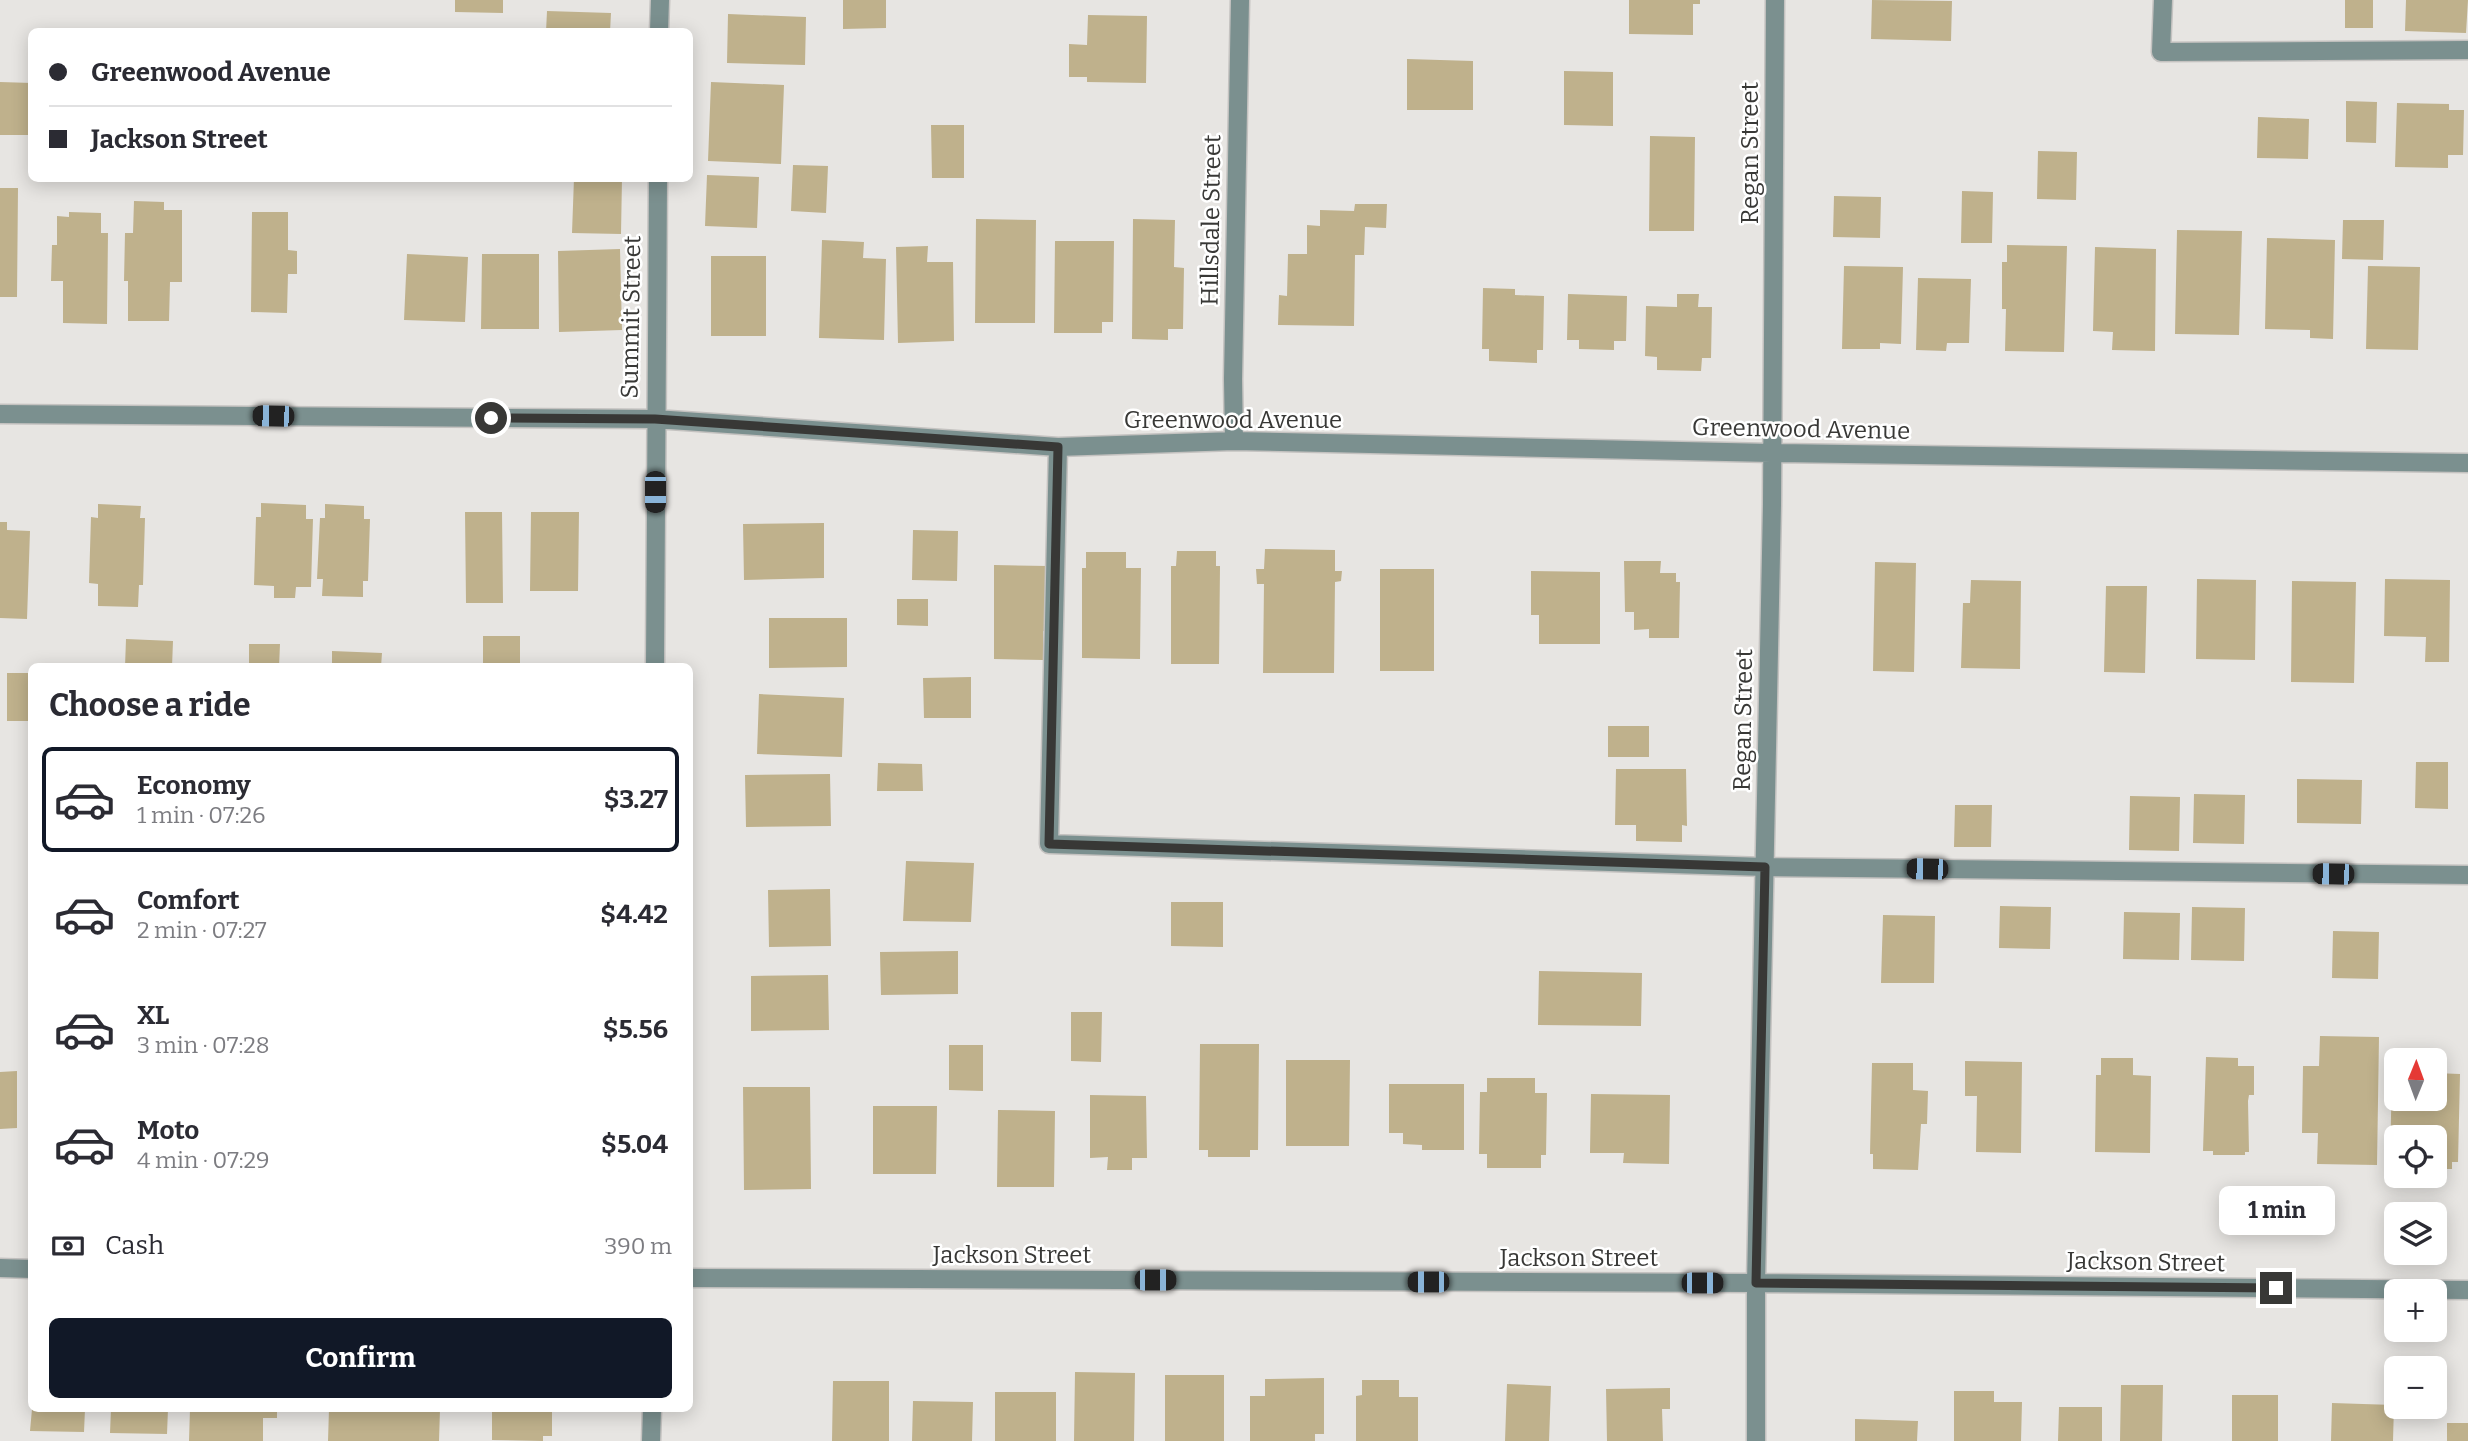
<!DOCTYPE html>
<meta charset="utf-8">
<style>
body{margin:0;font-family:Bitter,serif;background:#f2f2f3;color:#2b2b33;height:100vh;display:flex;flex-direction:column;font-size:26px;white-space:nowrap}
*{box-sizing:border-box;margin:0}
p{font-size:23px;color:#7c7c81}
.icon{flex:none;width:38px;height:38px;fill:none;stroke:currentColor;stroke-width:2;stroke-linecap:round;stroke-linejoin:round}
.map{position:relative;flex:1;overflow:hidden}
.details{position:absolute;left:28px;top:663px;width:665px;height:749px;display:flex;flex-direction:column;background:#fff;border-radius:10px;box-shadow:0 4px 18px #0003}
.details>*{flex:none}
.banner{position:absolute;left:28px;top:28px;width:665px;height:154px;border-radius:10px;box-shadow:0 4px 18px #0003;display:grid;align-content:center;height:154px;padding:0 21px;background:#fff}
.needle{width:46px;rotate:1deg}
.fabs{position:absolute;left:2384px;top:1048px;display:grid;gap:14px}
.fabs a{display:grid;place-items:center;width:63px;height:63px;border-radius:10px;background:#fff;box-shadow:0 4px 18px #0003;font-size:35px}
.end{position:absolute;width:32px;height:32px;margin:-16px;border:9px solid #383836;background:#fff;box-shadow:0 0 0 4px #fff}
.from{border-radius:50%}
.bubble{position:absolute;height:49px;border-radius:10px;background:#fff;box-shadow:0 4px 18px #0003;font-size:23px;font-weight:700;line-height:49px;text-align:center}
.car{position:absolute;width:21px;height:42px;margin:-21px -10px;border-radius:9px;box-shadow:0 0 5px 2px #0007;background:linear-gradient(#222 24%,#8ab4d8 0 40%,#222 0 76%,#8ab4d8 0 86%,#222 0)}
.banner b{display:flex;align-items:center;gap:24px;height:66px;font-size:26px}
.banner b+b{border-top:2px solid #e1e1e2}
.banner i{width:18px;height:18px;background:#2b2b33}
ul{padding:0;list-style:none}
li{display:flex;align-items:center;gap:21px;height:105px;margin:0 14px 10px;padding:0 7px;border:4px solid transparent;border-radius:10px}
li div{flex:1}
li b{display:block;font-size:26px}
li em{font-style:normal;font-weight:700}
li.on{border-color:#111827}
li>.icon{width:63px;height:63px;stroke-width:1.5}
h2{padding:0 21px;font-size:32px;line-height:84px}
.pay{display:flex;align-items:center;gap:18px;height:77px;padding:0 21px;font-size:26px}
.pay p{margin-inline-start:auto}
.button{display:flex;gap:14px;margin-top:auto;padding:14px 21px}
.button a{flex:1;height:80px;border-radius:10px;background:#111827;color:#fff;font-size:28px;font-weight:700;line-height:80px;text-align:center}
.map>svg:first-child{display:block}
.building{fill:#bfb18c}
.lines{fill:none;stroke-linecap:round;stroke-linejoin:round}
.minor-casing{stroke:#c4c2c0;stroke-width:21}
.minor{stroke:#7b908f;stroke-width:18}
.route{stroke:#383836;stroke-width:9}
.labels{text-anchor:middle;stroke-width:5;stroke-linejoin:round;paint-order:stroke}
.street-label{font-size:24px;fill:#383836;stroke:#fff}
</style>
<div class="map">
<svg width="2468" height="1441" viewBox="0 0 2468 1441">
<rect width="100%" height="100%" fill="#e7e5e2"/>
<!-- building -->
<path class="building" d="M455,0H503V13L455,12Z
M843,0H886V28L843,29Z
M1629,0H1700V4H1693V35L1629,34Z
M1872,0L1952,1L1951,41L1871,39Z
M2345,0H2373V28H2345Z
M2406,0H2468L2466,33L2405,31Z
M547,11L611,13L610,32H546Z
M728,14L806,17L805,65L727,63Z
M1088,15L1147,16L1146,83L1087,82V77H1069V44L1087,45Z
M1407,59L1473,61V110H1407Z
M1564,71L1613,72V126L1564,125Z
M0,82L32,83V135H0Z
M711,82L784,85L781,164L708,161Z
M2346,101L2377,102L2376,143L2346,142Z
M2397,103L2449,104V110H2464L2463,155H2448V168L2395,167Z
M2258,117L2309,119L2308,159L2257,158Z
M931,125H964V178H932Z
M1650,136L1695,137L1694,231H1649Z
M2038,151L2077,152L2076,200L2037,199Z
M793,165L828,166L826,213L791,211Z
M707,175L759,177L757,228L705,226Z
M574,178H622L621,234L572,233Z
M0,188H18L17,297H0Z
M1962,191L1993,192L1992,243H1961Z
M1834,196L1881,197L1880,238L1833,237Z
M134,201L164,202V210H182V282H170L169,321H128V281H124L125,233H133Z
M1355,204H1387L1386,228L1365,227L1364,255H1355L1354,326L1278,325L1279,295L1287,296L1288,254H1307V225L1320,226V210L1354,211Z
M69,212L101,213V233H108L107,324L63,323V281H51L52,245H57V216L69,217Z
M252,212H288V250L297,251V274H288L287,313L251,312Z
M976,219L1036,220L1035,323H975Z
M1133,219L1175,220L1174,267L1184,268L1183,329H1168V340L1132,339Z
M2343,220H2384L2383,260L2342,259Z
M2177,230L2242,231L2239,335L2175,334Z
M2267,238L2335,240L2333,339L2310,338V330L2265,329Z
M822,240L864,242L863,258L886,259L884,340L819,338Z
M1055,241H1114L1113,322H1102V333H1054Z
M2007,245L2067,246L2064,352L2005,351L2006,309H2002V262H2007Z
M928,246L927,262H953L954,341L898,343L896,247Z
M2095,247L2156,249L2155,351L2112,350L2113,332L2093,331Z
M620,249L622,330L559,332L558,251Z
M407,254L468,257L465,322L404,320Z
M482,254H539V329H481Z
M711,256H766V336H711Z
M1844,266L1903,267L1901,344L1880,343V349H1842Z
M2368,266L2420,267L2418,350L2366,349Z
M1918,278L1971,279L1969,343H1947L1946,351L1916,350Z
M1483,288L1515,289V295L1544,296L1543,350H1537V363L1489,361V349H1482Z
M1568,294L1627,296L1626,341H1614V350L1579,349V340H1567Z
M1677,294H1699L1698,307H1712L1711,358H1702L1701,371L1657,370V357L1645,356L1646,306L1677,307Z
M261,503L306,505V519H313L311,587H296L295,598H274V586L254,585L256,517H261Z
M98,504L141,506L140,518H145L143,585H139L138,607L98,606V584L89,583L91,517L98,518Z
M325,504L364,506V519H370L368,581H363V597L322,596L323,579H317L320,518H325Z
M465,512H502L503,603H466Z
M531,512H579L578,591H530Z
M0,522H7V530L30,531L27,619L0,618Z
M824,523V578L744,580L743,524Z
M913,530L958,531L957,581L912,580Z
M1265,549L1335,550V571H1342L1341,581L1335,582L1334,673H1263L1264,584H1257L1256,569H1264Z
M1177,551H1216V566H1220L1219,664H1171V566H1176Z
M1086,552H1126V568H1141L1140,659L1082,658V568H1086Z
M1624,561H1661L1660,573H1676V582H1680L1679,638H1649V629L1634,630V612H1625Z
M1875,562L1916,563L1914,672L1873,671Z
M994,565L1048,566V632L1043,631V660L994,659Z
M1380,569H1434V671H1380Z
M1531,571L1600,572V644H1539V615H1531Z
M2197,579L2256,580L2255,660L2196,659Z
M2385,579L2450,580L2449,662H2425L2426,637L2384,636Z
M1971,580L2021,581L2020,669L1961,668L1963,603H1970Z
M2292,581L2356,582L2354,683L2291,682Z
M2106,586H2147L2145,673L2104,672Z
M897,599H928V626L897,625Z
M769,618H847V667L769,668Z
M483,636H520V667H483Z
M126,639L173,641L172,667H125Z
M249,644H280L279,667H249Z
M332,651L382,653L381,667H332Z
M7,673H32V721H7Z
M971,677V718H924L923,678Z
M759,694L844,698L842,757L757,754Z
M1608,726H1649V757H1608Z
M2416,762H2448V809L2415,808Z
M878,763L922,764L923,791H877Z
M1616,769H1686L1687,826L1682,825V842L1636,841V825H1615Z
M830,774L831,826L746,827L745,775Z
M2297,779L2362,780L2361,824L2297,823Z
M2194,794L2245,795L2244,844L2193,843Z
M2130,796L2180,797L2179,851L2129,850Z
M1955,805H1992L1991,847H1954Z
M906,861L974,863L971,922L903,921Z
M830,889L831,946L769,947L768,890Z
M1171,902H1223V947L1171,946Z
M2000,906L2051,907L2050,949L1999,948Z
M2192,907L2245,908L2244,961L2191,960Z
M2124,912L2180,913L2179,960L2123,959Z
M1883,915L1935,916L1934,983H1881Z
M2333,931L2379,932L2378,979L2332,978Z
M958,951V994L881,995L880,952Z
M1539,971L1642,973L1641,1026L1538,1025Z
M828,975L829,1030L751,1031V976Z
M1071,1012H1102L1101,1062L1071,1061Z
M2320,1036L2379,1037L2377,1165L2317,1164L2318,1133H2302L2303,1066H2319Z
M1200,1044H1259L1258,1150H1250V1157H1208V1150H1199Z
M949,1045H983V1091L949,1090Z
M2206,1057L2238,1058V1066H2254V1095H2249L2248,1101L2249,1152H2245V1155H2213V1151H2203Z
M2101,1058H2133V1075L2151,1076L2150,1153L2095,1152L2096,1075H2101Z
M1286,1060H1350L1349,1146H1286Z
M1965,1061L2022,1062L2021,1153L1976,1152L1977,1096H1965Z
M1872,1063H1913V1090L1928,1091L1927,1124H1921L1918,1170L1873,1169V1154H1870Z
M17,1071V1128L0,1129V1072Z
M2392,1072H2396V1099H2434V1073L2460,1074L2458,1162H2452V1169H2434V1138H2396V1168H2393V1161H2390Z
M1487,1078H1535V1093H1547L1546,1155H1541V1168H1487V1154H1479L1480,1092H1487Z
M1389,1084H1464V1150H1422V1145L1403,1144V1133H1389Z
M743,1087H810L811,1189L744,1190Z
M1591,1094L1670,1095L1669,1164L1623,1163L1624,1153H1590Z
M1090,1095L1146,1096L1147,1158H1132V1170H1107L1108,1157L1090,1158Z
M873,1106H937L936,1174H873Z
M998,1110L1055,1111L1054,1187H997Z
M1075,1372L1135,1373L1134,1441H1074Z
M1165,1375H1224V1441H1165Z
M1324,1378V1434H1315V1441H1250V1396H1265V1379Z
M1362,1380H1399V1397H1418V1441H1356V1396L1362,1395Z
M833,1381H889V1441H832Z
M1507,1384L1551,1386L1549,1441H1505Z
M2121,1385H2163L2162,1441H2120Z
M1670,1388V1409H1662L1663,1441H1607L1606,1389Z
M1954,1391H1994V1402H2022L2021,1441H1954Z
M995,1392H1056V1441H995Z
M2232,1395H2278V1441H2232Z
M913,1401L973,1402L972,1441H912Z
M2332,1403L2394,1405L2393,1441H2331Z
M2059,1407H2102V1441H2058Z
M32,1409H85L84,1432L30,1431Z
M111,1409H168L167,1434L110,1433Z
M190,1409H277V1418H263V1441H189Z
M329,1409H440L439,1441H328Z
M492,1409H552V1436H543V1441L492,1440Z
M1855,1419L1918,1421L1917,1441H1855Z
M2447,1423H2468V1441H2447Z"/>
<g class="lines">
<defs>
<path id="minor" d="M2163,0L2161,52L2468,50
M659,32L660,0
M0,414L655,419L1058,447L1234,441L1771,453L2468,463
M1234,441L1233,379L1240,0
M1058,447L1049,844L1765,867L2468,875
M655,667L658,178
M0,1268L32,1269
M690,1278L1756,1283L2468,1290
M651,1441L652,1409
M1756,1441V1283L1772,505L1775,0"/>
</defs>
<!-- minor casing -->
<use href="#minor" class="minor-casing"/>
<!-- minor -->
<use href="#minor" class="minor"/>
</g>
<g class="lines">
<!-- route -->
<path class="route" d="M491,418L655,419L1058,447L1049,844L1765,867L1756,1283L2276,1288"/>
</g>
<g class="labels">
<!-- street labels -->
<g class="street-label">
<text transform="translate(1750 153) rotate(-90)" y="8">Regan Street</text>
<text transform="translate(1211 220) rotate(-89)" y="8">Hillsdale Street</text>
<text transform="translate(631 317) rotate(-89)" y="8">Summit Street</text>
<text x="1233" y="428">Greenwood Avenue</text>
<text transform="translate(1801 429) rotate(1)" y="8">Greenwood Avenue</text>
<text transform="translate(1743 720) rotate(-89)" y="8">Regan Street</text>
<text x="1012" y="1263">Jackson Street</text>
<text x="1579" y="1266">Jackson Street</text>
<text transform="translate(2146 1262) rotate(1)" y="8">Jackson Street</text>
</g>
</g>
</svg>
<div class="fabs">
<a><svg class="needle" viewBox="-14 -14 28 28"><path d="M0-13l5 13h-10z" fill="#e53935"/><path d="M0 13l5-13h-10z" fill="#7c7c81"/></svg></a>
<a><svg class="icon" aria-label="locate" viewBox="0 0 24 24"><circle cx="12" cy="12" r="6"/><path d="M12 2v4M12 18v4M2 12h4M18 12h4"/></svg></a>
<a><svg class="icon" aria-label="layers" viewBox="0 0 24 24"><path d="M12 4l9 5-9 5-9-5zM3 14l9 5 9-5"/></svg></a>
<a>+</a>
<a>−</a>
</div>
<i class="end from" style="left:491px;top:418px"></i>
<i class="end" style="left:2276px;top:1288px"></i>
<div class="bubble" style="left:2219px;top:1186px;width:116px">1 min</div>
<i class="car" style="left:273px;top:416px;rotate:271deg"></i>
<i class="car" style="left:655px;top:492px;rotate:180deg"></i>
<i class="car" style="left:1927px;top:869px;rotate:271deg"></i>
<i class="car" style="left:2333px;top:874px;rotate:271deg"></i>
<i class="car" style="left:1155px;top:1280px;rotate:90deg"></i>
<i class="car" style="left:1428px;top:1282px;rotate:270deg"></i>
<i class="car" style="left:1702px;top:1283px;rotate:90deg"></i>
<div class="banner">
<b><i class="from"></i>Greenwood Avenue</b>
<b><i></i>Jackson Street</b>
</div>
<section class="details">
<h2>Choose a ride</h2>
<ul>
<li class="on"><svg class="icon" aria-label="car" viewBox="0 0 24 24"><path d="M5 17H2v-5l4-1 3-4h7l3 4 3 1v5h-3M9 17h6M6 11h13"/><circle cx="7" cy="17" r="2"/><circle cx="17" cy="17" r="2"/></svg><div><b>Economy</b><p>1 min · 07:26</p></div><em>$3.27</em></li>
<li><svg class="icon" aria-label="car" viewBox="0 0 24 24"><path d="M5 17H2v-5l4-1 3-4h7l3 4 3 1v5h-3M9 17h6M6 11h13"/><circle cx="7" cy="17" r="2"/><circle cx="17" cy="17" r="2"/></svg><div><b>Comfort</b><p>2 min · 07:27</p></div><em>$4.42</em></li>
<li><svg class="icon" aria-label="car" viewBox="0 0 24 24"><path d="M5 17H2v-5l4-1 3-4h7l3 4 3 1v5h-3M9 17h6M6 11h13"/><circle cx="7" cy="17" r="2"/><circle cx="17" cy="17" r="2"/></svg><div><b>XL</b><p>3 min · 07:28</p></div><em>$5.56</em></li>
<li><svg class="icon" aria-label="car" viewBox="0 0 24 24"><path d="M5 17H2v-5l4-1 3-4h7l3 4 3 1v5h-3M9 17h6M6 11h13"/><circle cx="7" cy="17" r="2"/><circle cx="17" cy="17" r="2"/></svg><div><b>Moto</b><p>4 min · 07:29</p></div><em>$5.04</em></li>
</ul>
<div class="pay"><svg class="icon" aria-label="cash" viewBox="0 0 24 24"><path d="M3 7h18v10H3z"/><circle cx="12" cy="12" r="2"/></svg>Cash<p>390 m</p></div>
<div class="button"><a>Confirm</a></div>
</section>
</div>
